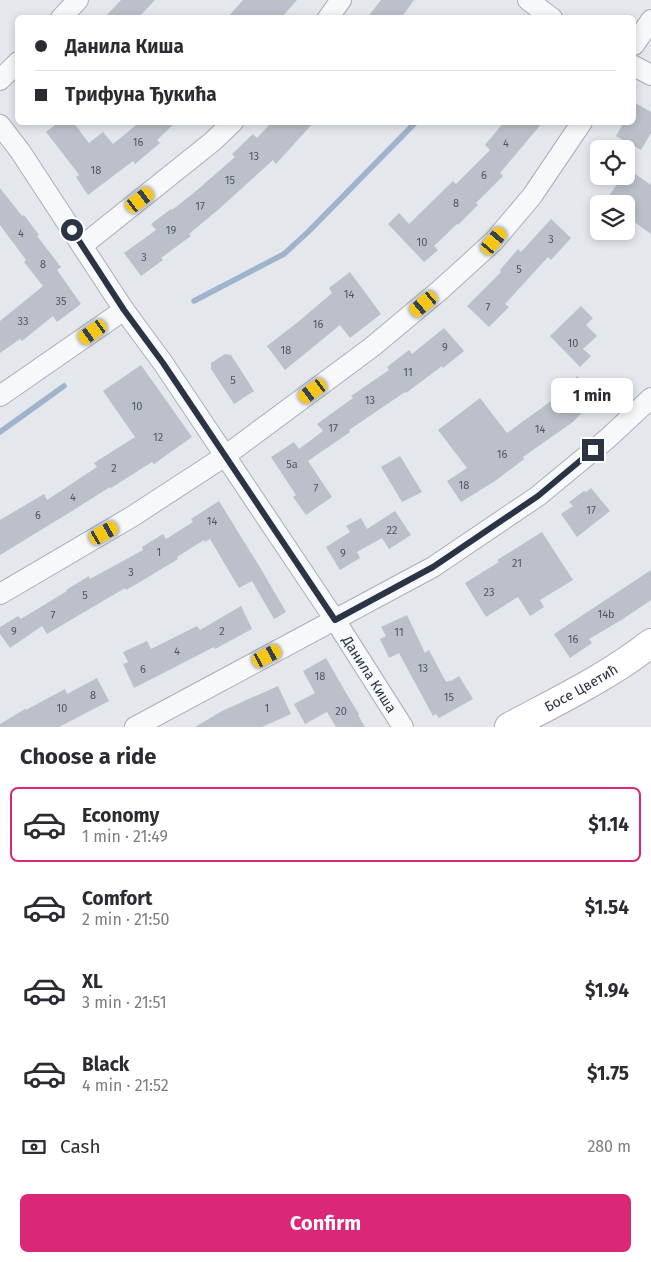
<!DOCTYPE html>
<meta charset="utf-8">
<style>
body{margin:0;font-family:"Fira Sans",sans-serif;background:#f2f2f3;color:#2b2b33;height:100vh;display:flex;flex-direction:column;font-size:19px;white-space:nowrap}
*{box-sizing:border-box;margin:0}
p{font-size:16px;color:#7c7c81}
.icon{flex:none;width:28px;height:28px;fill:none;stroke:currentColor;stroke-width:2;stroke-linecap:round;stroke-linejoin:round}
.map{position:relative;height:727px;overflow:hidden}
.drawer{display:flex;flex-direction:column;background:#fff;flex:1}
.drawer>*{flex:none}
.hud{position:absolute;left:15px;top:15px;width:621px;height:110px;border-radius:8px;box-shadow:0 2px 8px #0003;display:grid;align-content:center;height:110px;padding:0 20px;background:#fff}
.fabs{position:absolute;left:590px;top:140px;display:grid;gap:10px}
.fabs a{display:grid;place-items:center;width:45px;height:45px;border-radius:8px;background:#fff;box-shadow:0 2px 8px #0003;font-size:25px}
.end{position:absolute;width:22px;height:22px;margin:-11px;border:6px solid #2b3445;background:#fff;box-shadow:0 0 0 2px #fff}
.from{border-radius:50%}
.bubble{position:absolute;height:35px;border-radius:8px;background:#fff;box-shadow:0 2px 8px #0003;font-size:16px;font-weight:700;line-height:35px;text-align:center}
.car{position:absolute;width:15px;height:30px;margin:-15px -8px;border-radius:6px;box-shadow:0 0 4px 1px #0007;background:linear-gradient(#f5c518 24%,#345 0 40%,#f5c518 0 76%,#345 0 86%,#f5c518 0)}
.hud b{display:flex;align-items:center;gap:18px;height:48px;font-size:19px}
.hud b+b{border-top:1px solid #e1e1e2}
.hud i{width:12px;height:12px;background:#2b2b33}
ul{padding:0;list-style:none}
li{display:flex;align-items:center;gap:15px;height:75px;margin:0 10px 8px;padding:0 10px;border:2px solid transparent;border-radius:8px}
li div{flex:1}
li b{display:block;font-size:19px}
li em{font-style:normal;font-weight:700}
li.current{border-color:#db2777}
li>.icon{width:45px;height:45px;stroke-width:1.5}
h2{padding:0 20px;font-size:22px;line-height:60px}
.pay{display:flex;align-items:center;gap:12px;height:55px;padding:0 20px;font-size:19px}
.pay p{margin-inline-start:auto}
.cta{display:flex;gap:10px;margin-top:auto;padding:10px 20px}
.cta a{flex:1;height:58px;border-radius:8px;background:#db2777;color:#fff;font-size:20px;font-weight:700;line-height:58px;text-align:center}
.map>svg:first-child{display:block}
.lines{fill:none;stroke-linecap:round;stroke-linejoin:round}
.stream{stroke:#9fb4cc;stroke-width:5.5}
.building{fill:#bbc0ca}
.street-casing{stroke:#a9aeb7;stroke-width:22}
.secondary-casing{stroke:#a9aeb7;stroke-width:30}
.street{stroke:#f7f8fa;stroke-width:20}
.secondary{stroke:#fff;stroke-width:28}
.route{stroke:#2b3445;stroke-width:6}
.labels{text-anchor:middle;stroke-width:5;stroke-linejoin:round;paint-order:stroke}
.number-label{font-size:11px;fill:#4f5766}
.street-label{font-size:14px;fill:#2b3445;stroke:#f4f6f9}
</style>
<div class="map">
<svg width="651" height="727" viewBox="0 0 651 727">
<rect width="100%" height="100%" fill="#e4e7ec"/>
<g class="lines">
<!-- stream -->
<path class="stream" d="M194,301L284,254L308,232L416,122
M0,432L64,386"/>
</g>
<!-- building -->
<path class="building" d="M121,0H155L138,18H104Z
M243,0H297L281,18H227Z
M381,0H414L401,18H367Z
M634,102L651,112V133L641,150L616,136L624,122H634Z
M59,122H73L89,143L103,132L113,144L140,122H176L157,140L160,143L135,164L133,161L88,195L76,177L79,175L74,168L46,132Z
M272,122H314L276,164L273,160L219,209L189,234L191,236L161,258L163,260L141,276L124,253L156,230L151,224L171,209L172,210L196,191L235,157L232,154L253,134L257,138Z
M504,122H543L500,173L503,176L476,203L478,205L458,225L457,224L434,246L438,250L424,262L388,224L399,213L409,224L453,181L456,184L490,150L485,145Z
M628,169L651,185V234L626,216V204H603L623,176H626V172Z
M0,188L22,216L24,215L39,235L37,236L61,267L57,270L81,304L57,322L53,316L22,341L20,339L0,353V321L43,286L24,262L26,260L0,225Z
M551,219L571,238L551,260L548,257L505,304L509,307L489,327L467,306L501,272L500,270L518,249L521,252Z
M350,272L381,314L350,338L340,325L285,370L267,346L298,322L332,293L329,288Z
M581,306L593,318L586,325L597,336L583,349L591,356L580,367L550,336Z
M444,328L464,351L443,368L442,366L406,393L405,392L349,430L350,432L308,461L332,497L306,515L293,497L296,495L271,457L294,442L299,449L323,431L317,424L353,398L351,396L389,370L387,367L409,350L412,354Z
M225,354L231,355L254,391L234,404L211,369V363Z
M141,365L192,437L154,464L152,462L111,488L110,487L72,511L0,555V520L44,494L47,500L97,467L94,463L135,437L103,391Z
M577,376L590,389L588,392L595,399L573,422L523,457L524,459L495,481L461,502L447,481L467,468L438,430L480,398L507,433L554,399Z
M400,456L422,492L402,502L381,467Z
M591,488L610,511L577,537L561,514L573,506L569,502L584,491L586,492Z
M219,501L261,569L286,612L274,619L252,581L239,588L210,539L205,542L204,540L177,557L178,559L145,579L126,590L125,588L47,634L42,626L10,648L0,634V627L18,616L21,619L67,591L66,590L89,576L90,579L143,550L142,547L163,534L166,539L193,522L191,519Z
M395,511L411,535L389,549L382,538L357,552L360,558L340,570L326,547L350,532L346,526L361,518L367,529Z
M542,532L573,580L540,600L544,607L530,616L518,597L486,617L465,583L499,562L497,560Z
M651,570V600L623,619L589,639L592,643L570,658L554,634Z
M241,606L252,629L215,649L214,647L134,688L123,664L128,662L123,652L147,641L151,649L197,626L200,630Z
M407,615L425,653L429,650L446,682L451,680V681L459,676L473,699L439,718L436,714L433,716L399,653L389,658L380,639L386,636L381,627Z
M326,658L346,693L359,714L358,715L365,727H336L327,712L305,724L294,704L315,693L303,671Z
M97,678L109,701L59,727H0V724L25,709L26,710L65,689L67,694Z
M278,686L291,714L262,727H195L222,711Z"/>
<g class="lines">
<defs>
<g id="street">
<path d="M528,0L552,18"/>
<path d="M61,18L78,0"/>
<path d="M328,18L341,0"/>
<path d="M634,45L651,20"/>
<path d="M634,66L651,75"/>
<path d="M0,80L18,62"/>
<path id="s1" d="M0,125L20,151L124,310L163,363L335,620L403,727"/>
<path d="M82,246L212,142L233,122"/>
<path d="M0,396L124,310"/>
<path d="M0,594L133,516L225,456L372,347L439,291L494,241L532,196L582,122"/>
<path d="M135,727L433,567L538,496L607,439L651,398"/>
</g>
<g id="secondary">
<path id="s2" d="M509,727C557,701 608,677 651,643"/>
</g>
</defs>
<!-- street casing -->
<use href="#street" class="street-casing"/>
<!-- secondary casing -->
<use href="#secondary" class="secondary-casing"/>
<!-- street -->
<use href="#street" class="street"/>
<!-- secondary -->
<use href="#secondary" class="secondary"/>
</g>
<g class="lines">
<!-- route -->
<path class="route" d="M72,230L124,310L163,363L335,620L433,567L538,496L593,450"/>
</g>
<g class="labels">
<!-- number labels -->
<g class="number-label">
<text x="138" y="146">16</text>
<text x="506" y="147">4</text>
<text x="254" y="160">13</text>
<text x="96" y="174">18</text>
<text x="484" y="179">6</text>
<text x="230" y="184">15</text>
<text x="456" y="207">8</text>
<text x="200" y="210">17</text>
<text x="171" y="234">19</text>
<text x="21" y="237">4</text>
<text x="551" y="243">3</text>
<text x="422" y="246">10</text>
<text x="144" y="261">3</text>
<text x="43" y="268">8</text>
<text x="519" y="273">5</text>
<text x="349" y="298">14</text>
<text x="61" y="305">35</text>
<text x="488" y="311">7</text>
<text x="23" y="325">33</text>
<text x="318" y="328">16</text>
<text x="573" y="347">10</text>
<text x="445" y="351">9</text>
<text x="286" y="354">18</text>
<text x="408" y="376">11</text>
<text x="233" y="384">5</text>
<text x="370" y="404">13</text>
<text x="137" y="410">10</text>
<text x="333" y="432">17</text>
<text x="540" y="433">14</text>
<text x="158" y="441">12</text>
<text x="502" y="458">16</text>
<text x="292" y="468">5a</text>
<text x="114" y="472">2</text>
<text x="464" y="489">18</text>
<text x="316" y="492">7</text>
<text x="73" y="501">4</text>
<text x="591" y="514">17</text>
<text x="38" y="519">6</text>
<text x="212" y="525">14</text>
<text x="392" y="534">22</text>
<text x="159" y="556">1</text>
<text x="343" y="557">9</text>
<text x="517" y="567">21</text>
<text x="131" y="576">3</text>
<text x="489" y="596">23</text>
<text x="85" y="599">5</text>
<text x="606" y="618">14b</text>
<text x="53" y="619">7</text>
<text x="14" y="635">9</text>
<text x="222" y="635">2</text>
<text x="399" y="636">11</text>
<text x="573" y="643">16</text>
<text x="177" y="655">4</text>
<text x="423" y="672">13</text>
<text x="143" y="673">6</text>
<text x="320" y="680">18</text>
<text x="93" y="699">8</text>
<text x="449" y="701">15</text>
<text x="62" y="712">10</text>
<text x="267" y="712">1</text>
<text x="341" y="715">20</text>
</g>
<!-- street labels -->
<g class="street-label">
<text dy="5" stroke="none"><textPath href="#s1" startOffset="662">Данила Киша</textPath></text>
<text dy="5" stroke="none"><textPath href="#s2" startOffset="82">Босе Цветић</textPath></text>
</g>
</g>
</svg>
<div class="fabs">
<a><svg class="icon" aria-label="locate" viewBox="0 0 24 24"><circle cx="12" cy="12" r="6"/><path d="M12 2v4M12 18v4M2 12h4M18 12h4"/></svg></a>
<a><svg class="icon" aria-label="layers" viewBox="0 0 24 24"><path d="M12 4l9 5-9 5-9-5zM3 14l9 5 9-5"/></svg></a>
</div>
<i class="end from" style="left:72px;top:230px"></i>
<i class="end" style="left:593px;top:450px"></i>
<div class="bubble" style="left:551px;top:378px;width:82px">1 min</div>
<i class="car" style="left:140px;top:200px;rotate:52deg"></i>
<i class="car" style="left:494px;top:241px;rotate:40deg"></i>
<i class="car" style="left:424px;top:304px;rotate:230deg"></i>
<i class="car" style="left:93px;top:332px;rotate:235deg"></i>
<i class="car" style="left:313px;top:391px;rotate:234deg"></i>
<i class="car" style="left:104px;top:533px;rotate:60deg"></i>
<i class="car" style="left:267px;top:656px;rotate:62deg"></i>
<div class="hud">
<b><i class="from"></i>Данила Киша</b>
<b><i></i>Трифуна Ђукића</b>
</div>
</div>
<section class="drawer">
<h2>Choose a ride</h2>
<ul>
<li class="current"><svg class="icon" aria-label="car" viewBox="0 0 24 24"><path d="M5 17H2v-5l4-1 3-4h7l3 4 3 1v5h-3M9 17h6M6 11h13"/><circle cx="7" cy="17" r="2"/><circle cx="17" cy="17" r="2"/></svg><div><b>Economy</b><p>1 min · 21:49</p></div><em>$1.14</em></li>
<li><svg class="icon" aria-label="car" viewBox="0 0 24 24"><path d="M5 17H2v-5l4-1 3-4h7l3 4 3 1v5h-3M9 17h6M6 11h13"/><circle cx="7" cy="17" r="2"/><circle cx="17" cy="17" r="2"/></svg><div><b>Comfort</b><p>2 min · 21:50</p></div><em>$1.54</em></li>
<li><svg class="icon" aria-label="car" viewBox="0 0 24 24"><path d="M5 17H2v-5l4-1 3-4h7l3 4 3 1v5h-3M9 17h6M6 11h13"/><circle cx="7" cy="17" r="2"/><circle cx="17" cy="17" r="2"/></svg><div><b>XL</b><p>3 min · 21:51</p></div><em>$1.94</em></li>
<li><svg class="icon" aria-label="car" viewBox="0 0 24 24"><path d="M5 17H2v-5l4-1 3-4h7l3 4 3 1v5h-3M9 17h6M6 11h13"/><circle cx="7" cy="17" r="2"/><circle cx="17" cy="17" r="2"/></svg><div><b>Black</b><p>4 min · 21:52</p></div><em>$1.75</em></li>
</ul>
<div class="pay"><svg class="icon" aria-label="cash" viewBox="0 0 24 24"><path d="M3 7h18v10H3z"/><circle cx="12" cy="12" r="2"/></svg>Cash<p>280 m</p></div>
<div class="cta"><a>Confirm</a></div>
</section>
